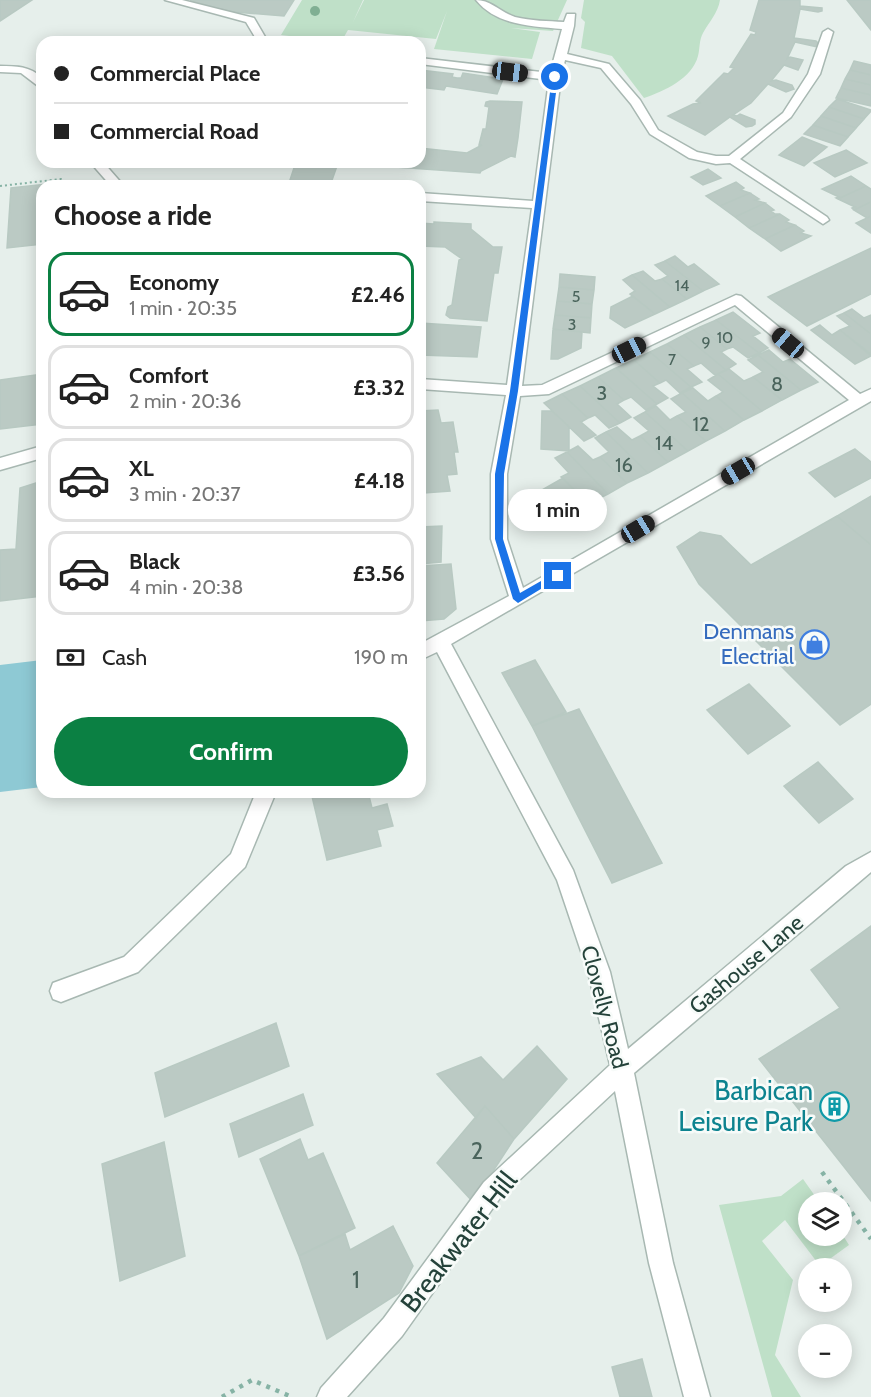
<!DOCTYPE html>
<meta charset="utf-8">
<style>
body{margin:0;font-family:Cabin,sans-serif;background:#f6f6f6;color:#222;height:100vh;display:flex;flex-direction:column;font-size:22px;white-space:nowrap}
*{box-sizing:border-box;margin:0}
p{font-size:20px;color:#767676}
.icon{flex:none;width:33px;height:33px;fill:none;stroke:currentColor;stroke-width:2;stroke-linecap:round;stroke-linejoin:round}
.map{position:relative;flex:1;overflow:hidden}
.details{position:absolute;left:36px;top:180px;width:390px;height:618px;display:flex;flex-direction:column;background:#fff;border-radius:18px;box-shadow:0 3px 15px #0003}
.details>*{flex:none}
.guide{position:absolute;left:36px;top:36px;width:390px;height:132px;border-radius:18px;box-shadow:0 3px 15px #0003;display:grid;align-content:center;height:132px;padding:0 18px;background:#fff}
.controls{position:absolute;left:798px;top:1192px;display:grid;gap:12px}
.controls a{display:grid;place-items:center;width:54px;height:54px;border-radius:50%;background:#fff;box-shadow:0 3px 15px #0003;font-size:30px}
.end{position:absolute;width:27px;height:27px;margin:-14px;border:8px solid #1a73e8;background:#fff;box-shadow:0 0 0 3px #fff}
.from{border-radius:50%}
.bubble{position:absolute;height:42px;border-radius:21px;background:#fff;box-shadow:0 3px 15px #0003;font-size:20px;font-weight:800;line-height:42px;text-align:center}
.car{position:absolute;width:18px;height:36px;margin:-18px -9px;border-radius:8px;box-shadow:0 0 4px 2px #0007;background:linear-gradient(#222 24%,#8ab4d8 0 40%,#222 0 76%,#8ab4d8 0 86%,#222 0)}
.guide b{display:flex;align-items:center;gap:21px;height:57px;font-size:22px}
.guide b+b{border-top:2px solid #e0e0e0}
.guide i{width:15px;height:15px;background:#222}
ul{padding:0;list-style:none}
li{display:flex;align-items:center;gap:18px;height:84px;margin:0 12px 9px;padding:0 6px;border:3px solid #e0e0e0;border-radius:18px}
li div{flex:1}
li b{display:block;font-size:22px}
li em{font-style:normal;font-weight:800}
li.selected{border-color:#0b8043}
li>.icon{width:54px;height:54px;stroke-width:1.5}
h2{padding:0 18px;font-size:27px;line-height:72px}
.pay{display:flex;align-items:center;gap:15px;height:66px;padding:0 18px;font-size:22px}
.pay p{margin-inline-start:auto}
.cta{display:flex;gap:12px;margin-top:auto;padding:12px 18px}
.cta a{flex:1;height:69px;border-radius:36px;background:#0b8043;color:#fff;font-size:24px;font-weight:800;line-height:69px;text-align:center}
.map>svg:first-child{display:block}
.green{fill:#bfe0c8}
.water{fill:#8ec9d4}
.building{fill:#bbcac4;stroke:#b8c9c2;stroke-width:1.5}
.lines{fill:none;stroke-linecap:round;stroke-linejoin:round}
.minor-casing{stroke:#a8b8b2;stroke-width:3}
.path-far1{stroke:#86b3a5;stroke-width:2;stroke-dasharray:2 3;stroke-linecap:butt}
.path{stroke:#86b3a5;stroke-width:4.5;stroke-dasharray:4 6;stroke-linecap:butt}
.minor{fill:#fff;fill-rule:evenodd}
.tree{fill:#80af93}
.route{fill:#1a73e8}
.labels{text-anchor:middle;stroke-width:5;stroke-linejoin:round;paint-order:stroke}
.far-number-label{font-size:16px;fill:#4a645c}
.number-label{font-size:20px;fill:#4a645c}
.shop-label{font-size:22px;fill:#366cbe;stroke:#f7fbf9;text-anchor:end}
.street-label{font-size:22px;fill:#24423a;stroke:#f7fbf9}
.near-number-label{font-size:24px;fill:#4a645c}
.near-culture-label{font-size:27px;fill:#0d838f;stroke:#f7fbf9;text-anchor:end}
.near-street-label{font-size:27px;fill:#24423a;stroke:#f7fbf9}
</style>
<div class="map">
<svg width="871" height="1397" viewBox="0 0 871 1397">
<rect width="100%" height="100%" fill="#e6efeb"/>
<!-- green -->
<path class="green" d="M302,0H363L353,22L364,0H567L553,31L511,28L540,32L532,59L434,49L447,11L436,39L348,30L341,42L281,35Z
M584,0H720C718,13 709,22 703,33C699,40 700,48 698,56C692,79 664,91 644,98L612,56L581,48L585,22L581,18Z
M803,1179L820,1203H808V1236H842V1234L849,1245L820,1266L785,1220L762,1241L793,1280L775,1355L801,1397H772L719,1205L781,1196Z"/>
<!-- water -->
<path class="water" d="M42,660V787L0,792V665Z"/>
<!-- building -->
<path class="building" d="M0,0H32L0,21Z
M190,0H294L284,16L221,11Z
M759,0H800V6L822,8V11L818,12L800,9L794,38L816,41L819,44L818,47L795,42L787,59L790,57L803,60L798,70L784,65L771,81L776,80L792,85L794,89L786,92L768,84L751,103L733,115L737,116L740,114L755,120V124L752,126L746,127L730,117L705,135L668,116L693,104L701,103L696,101L724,73L728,74L734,68L730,67L751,34L755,35L756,32L750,30Z
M847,0H871V30Z
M854,61L871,65V75L850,70Z
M420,70L453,74L452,77L457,78H461L463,73L503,79L497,94L446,86L444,90L420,87Z
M850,70L871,75V85L845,79Z
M845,79L871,85V95L841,88Z
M841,88L871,95V106L836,98Z
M837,99L871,110V111L864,119L829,107Z
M490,101L522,102L518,138L515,157L511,156L481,171L480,173L338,163L330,186H288L295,165L298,162H420V148L467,153L482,145H479L483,129H486L489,107L485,106L486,102Z
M829,107L864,119L856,128L821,116Z
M821,116L856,128L848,137L813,125Z
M813,125L848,137L840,146L804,134Z
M802,137L827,147L804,166L779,155Z
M846,150L867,163L835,177L814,163Z
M708,169L721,178L703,185L691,177Z
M851,176L866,186L838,199L836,198L839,197L822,189Z
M736,182L744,188L741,190L750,193L720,206L706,196Z
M56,183V186H42V244L7,248L11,188Z
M866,186L871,189V202L854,210L852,208L855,207L838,199Z
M750,193L759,199L755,200L765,203L735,217L720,206Z
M871,202V216L867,218L854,210Z
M765,203L774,210L771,211L775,214H780L749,228L735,217Z
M780,214L789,220L786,222L795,225L765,239L749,228Z
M871,216V233L856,223Z
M434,222L471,224V229L493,247H502L498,273H494L487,321L450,318L446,315L448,307L452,305L459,260L462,259L445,247L420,246V223L434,224Z
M795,225L804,231L801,233L811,236L781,251L765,239Z
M871,248V294L807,326L768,297Z
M675,256L688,267L694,264L719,284L703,291L665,261Z
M665,261L703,291L687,299L662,279L668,276L655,265Z
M643,271L655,281L662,279L687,299L670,307L632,275Z
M560,274L595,277L594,290L559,287Z
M632,275L670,307L655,314L630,294L635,291L623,280Z
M559,287L594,290L592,304L557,301Z
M633,296L655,314L625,328L610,318L611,307Z
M557,301L592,304L591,318L555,315Z
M852,309L864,318L871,315V334L844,313Z
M733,312L760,333L753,336L768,348L759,353L716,320Z
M844,313L871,334V354L840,330L850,326L837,316Z
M555,315L591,318L590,333L553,329Z
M716,320L759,353L748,358L733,347L727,349L700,327Z
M420,323L481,327L477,357L420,355Z
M820,325L832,335L840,330L871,356L855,364L811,330Z
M700,327L727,349L721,352L736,364L726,370L684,335Z
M553,329L582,332L581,348L558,359H551Z
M684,335L726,370L715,375L701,363L694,366L667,344Z
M667,344L694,366L687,369L702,382L691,387L650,352Z
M769,350L783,362L790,359L818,382L801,390L758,355Z
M650,352L691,387L680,393L666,380L660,383L634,360Z
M758,355L801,390L782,400L753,377L763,372L748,360Z
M634,360L660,383L653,386L668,398L657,404L616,368Z
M616,368L657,404L646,410L631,397L624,400L598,377Z
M729,369L744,381L753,377L782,400L762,411L718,374Z
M42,374V424L0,429V380Z
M718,374L762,411L744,420L716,396L723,392L708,380Z
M598,377L624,400L617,404L631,417L620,423L580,386Z
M580,386L620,423L609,428L595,415L588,418L562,394Z
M693,388L708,401L716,396L744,420L725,431L682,393Z
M682,393L725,431L706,441L677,416L686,412L671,399Z
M562,394L588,418L581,422L596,435L584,441L544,403Z
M656,406L670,420L677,416L706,441L688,451L645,412Z
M438,410L441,423L453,422L458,452H454L457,474L447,475L450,491L424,493L423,489H420V411Z
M542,411H552L569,427V451L541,449Z
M645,412L688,451L668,462L640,436L649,431L634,418Z
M617,427L632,440L640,436L668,462L648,473L606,432Z
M606,432L648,473L627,483L600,457L609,452L595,438Z
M578,446L593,460L600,457L627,483L608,494L567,452Z
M855,449L871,462V478L835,497L809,473Z
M567,452L608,494L588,504L561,477L569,473L555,458Z
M563,478L588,504L564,519L551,521L543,520L533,510L535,494Z
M42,481V596L0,601V550L16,549L20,488Z
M871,496V545L837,516Z
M837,516L871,545V704L840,725L699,584L677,547L700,532L721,536L751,565Z
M442,526L441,562L420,564V527Z
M451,564L456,609L444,619L420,621V566Z
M535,660L566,712L532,726L502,673Z
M749,684L790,726L748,754L707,710Z
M579,709L662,863L612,883L532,726Z
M818,762L853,799L819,823L784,786Z
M311,792H368L372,808L387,804L393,826L377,830L381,846L327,860Z
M871,926V1201L759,1059L840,1008L811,970Z
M276,1023L289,1066L165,1117L155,1073Z
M537,1046L567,1079L514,1139L485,1106L476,1118L437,1074L481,1057L503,1080Z
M303,1094L313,1125L239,1157L230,1124Z
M485,1106L514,1139L473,1202L437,1163Z
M300,1139L308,1160L323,1153L355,1228L299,1256L260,1159Z
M164,1142L185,1256L120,1281L102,1164Z
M393,1226L413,1266L399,1293L327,1339L299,1256L345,1234L350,1250Z
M642,1359L652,1397H620L612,1367Z"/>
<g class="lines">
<defs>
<path id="minor" d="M165,0H182L254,18L268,42H258L246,22Z
M476,0C491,0 500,12 515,17C531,21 548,21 564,22L567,14H575L574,26L567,54L609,64L640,100L658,130L697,152L716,156H729L783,113L808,74L823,32L828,29L833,32L820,74L791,117L740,159L827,217L829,220L823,224L730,163L716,164L689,158L650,134L631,104L601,68L565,60L561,77L522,386L542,385L736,295L741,296L860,394L871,389V401L451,644L573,870L610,972L628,1049L846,866L871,852V872L634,1073L673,1263L710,1397H684L649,1263L615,1091L500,1198L402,1336L347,1397H317L321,1388L384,1318L484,1182L610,1065L588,972L557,880L437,652L420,660V644L509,596L491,539V474L506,395L420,389V379L507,385L532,208L420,201V193L533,201L549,80L420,64V58L550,73L562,29C532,26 497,26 476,0ZM735,305L849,400L523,588L507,539V474L520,396L549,394Z
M0,66C16,66 30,66 42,78V89L21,73L0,72Z
M90,162H103L124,186H111Z
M42,446V458L0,470V458Z
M256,792H276L245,867L138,972L61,1002L53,999L50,991L53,983L124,957L231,854Z"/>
</defs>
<!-- minor casing -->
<use href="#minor" class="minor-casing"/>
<!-- path-far1 -->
<path class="path-far1" d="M0,186L61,179V186"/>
<!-- path -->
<path class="path" d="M822,1172L871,1239
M222,1397L252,1380L292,1397"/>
<!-- minor -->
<use href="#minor" class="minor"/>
</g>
<!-- trees -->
<circle class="tree" cx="315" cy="11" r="5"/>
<!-- route -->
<path class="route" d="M555,76L558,77L518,391L504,474L503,539L520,593L555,573H561L562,576L518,603L513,599L495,539V474L510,391L552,77Z"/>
<!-- icons -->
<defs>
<symbol id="shop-ring" viewBox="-11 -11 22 22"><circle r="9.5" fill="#f7fbf9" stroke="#3f7fe0" stroke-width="1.5"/><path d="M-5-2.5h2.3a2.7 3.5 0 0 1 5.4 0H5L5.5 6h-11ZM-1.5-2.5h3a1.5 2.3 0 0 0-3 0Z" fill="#3f7fe0"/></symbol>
<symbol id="building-ring" viewBox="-11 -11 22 22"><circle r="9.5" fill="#f7fbf9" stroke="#0f9aa8" stroke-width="1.5"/><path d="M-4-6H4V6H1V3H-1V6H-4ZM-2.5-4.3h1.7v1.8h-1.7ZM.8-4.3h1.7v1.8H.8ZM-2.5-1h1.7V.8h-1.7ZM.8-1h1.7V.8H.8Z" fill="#0f9aa8"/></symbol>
</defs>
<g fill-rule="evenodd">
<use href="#shop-ring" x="798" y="628" width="33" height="33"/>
<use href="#building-ring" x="818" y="1090" width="33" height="33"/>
</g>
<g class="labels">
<!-- far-number labels -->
<g class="far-number-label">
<text x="682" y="291">14</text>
<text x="576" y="302">5</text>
<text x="572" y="330">3</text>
<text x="725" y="343">10</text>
<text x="706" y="348">9</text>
<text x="672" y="365">7</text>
</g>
<!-- number labels -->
<g class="number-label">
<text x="777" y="391">8</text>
<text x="602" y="400">3</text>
<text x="701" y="431">12</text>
<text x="664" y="450">14</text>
<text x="624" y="472">16</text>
</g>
<!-- shop labels -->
<g class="shop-label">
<text x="794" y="639">Denmans<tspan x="794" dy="25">Electrial</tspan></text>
</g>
<!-- street labels -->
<g class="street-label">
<text transform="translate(746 964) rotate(-40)" y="8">Gashouse Lane</text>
<text transform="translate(605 1007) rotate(75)" y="8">Clovelly Road</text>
</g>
<!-- near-number labels -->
<g class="near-number-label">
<text x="477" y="1159">2</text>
<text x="356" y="1288">1</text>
</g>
<!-- near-culture labels -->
<g class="near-culture-label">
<text x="813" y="1100">Barbican<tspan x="813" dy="31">Leisure Park</tspan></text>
</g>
<!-- near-street labels -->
<g class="near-street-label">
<text transform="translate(459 1242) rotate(-52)" y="9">Breakwater Hill</text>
</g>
</g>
</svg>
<div class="controls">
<a><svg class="icon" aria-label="layers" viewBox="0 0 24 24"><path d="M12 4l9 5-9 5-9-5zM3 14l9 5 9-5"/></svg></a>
<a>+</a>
<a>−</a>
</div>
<i class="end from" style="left:555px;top:77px"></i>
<i class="end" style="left:558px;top:576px"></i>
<div class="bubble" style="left:508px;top:489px;width:99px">1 min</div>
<i class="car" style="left:510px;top:72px;rotate:97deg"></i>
<i class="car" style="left:788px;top:343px;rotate:310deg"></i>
<i class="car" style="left:629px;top:350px;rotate:64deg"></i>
<i class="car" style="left:738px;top:471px;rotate:240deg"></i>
<i class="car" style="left:638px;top:529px;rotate:59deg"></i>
<div class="guide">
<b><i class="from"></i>Commercial Place</b>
<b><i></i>Commercial Road</b>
</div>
<section class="details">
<h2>Choose a ride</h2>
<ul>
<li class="selected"><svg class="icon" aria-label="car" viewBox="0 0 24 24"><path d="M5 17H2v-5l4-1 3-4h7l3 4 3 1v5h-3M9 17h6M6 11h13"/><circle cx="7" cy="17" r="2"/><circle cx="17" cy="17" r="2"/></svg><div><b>Economy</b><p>1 min · 20:35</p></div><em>£2.46</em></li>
<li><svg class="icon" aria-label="car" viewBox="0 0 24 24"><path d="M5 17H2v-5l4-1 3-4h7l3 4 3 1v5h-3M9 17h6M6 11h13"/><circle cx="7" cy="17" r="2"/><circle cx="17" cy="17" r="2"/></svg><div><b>Comfort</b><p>2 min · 20:36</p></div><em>£3.32</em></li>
<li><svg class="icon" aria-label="car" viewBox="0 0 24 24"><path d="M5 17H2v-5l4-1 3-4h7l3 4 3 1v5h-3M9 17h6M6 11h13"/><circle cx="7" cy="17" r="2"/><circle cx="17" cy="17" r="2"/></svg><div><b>XL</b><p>3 min · 20:37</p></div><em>£4.18</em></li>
<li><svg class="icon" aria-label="car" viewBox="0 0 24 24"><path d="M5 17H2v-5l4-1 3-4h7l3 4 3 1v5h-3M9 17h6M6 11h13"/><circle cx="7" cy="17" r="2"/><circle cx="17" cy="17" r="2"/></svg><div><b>Black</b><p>4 min · 20:38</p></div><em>£3.56</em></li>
</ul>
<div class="pay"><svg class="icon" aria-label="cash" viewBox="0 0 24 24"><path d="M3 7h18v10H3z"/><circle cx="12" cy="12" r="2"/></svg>Cash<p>190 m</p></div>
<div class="cta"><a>Confirm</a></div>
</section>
</div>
